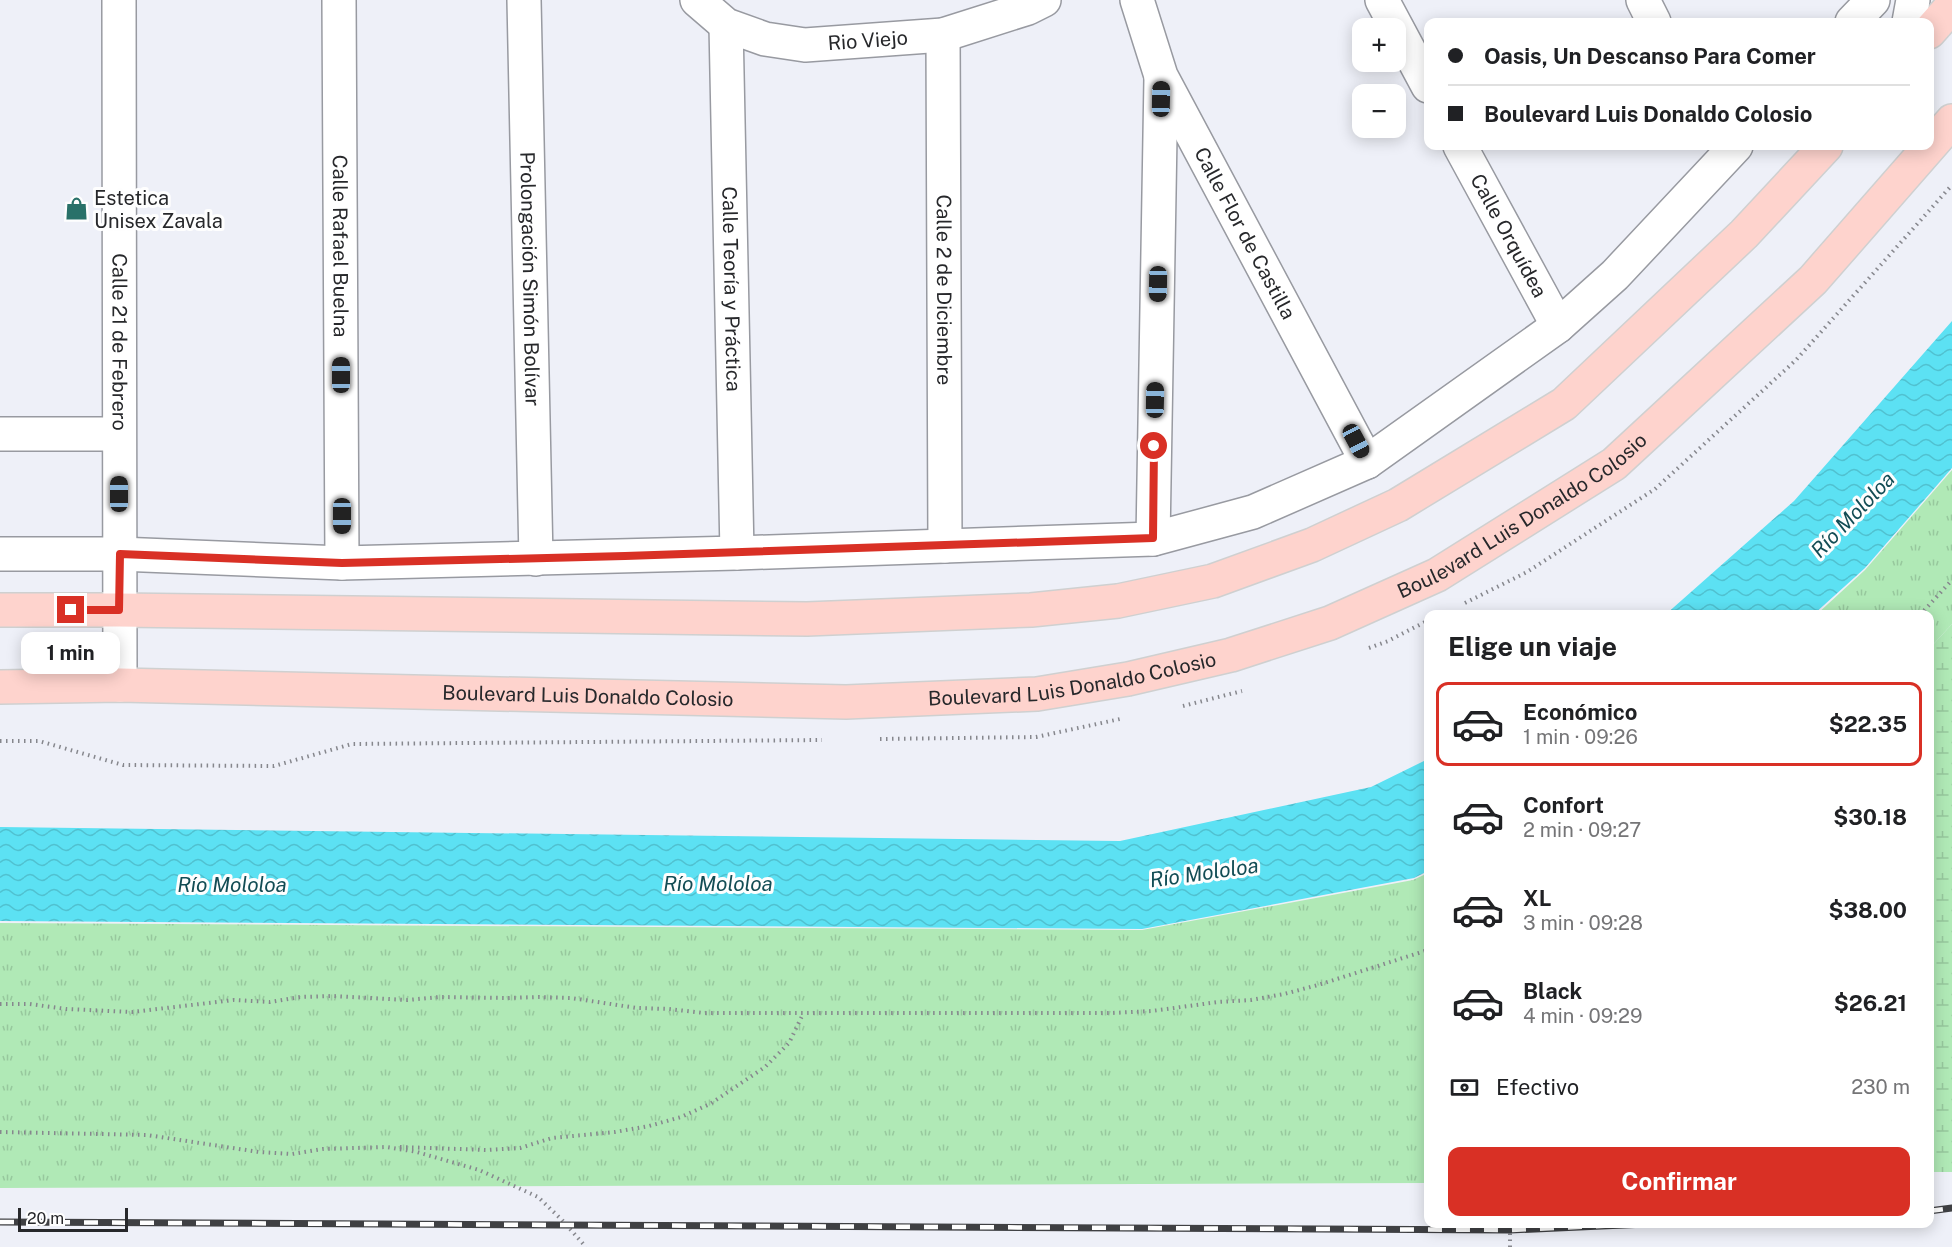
<!DOCTYPE html>
<html lang="es">
<meta charset="utf-8">
<style>
body{margin:0;font-family:"Public Sans",sans-serif;background:#f6f6f6;color:#202124;height:100vh;display:flex;flex-direction:column;font-size:22px;white-space:nowrap}
*{box-sizing:border-box;margin:0}
p{font-size:20px;color:#757577}
.icon{flex:none;width:33px;height:33px;fill:none;stroke:currentColor;stroke-width:2;stroke-linecap:round;stroke-linejoin:round}
.map{position:relative;flex:1;overflow:hidden}
.sheet{position:absolute;left:1424px;top:610px;width:510px;height:618px;display:flex;flex-direction:column;background:#fff;border-radius:12px;box-shadow:0 3px 15px #0003}
.sheet>*{flex:none}
.banner{position:absolute;left:1424px;top:18px;width:510px;height:132px;border-radius:12px;box-shadow:0 3px 15px #0003;display:grid;align-content:center;height:132px;padding:0 24px;background:#fff}
.buttons{position:absolute;left:1352px;top:18px;display:grid;gap:12px}
.buttons a{display:grid;place-items:center;width:54px;height:54px;border-radius:12px;background:#fff;box-shadow:0 3px 15px #0003;font-size:30px}
.scale{position:absolute;left:18px;bottom:15px;width:110px;box-sizing:border-box;padding-left:6px;border:3px solid #27282b;border-top:0;font-size:16px;line-height:21px;white-space:nowrap;color:#27282b;-webkit-text-stroke:4px #fefefe;paint-order:stroke}
.end{position:absolute;width:27px;height:27px;margin:-14px;border:8px solid #d93025;background:#fff;box-shadow:0 0 0 3px #fff}
.from{border-radius:50%}
.bubble{position:absolute;height:42px;border-radius:12px;background:#fff;box-shadow:0 3px 15px #0003;font-size:20px;font-weight:700;line-height:42px;text-align:center}
.car{position:absolute;width:18px;height:36px;margin:-18px -9px;border-radius:8px;box-shadow:0 0 4px 2px #0007;background:linear-gradient(#222 24%,#8ab4d8 0 40%,#222 0 76%,#8ab4d8 0 86%,#222 0)}
.banner b{display:flex;align-items:center;gap:21px;height:57px;font-size:22px}
.banner b+b{border-top:2px solid #e0e0e0}
.banner i{width:15px;height:15px;background:#202124}
ul{padding:0;list-style:none}
li{display:flex;align-items:center;gap:18px;height:84px;margin:0 12px 9px;padding:0 12px;border:3px solid transparent;border-radius:12px}
li div{flex:1}
li b{display:block;font-size:22px}
li em{font-style:normal;font-weight:700}
li.current{border-color:#d93025}
li>.icon{width:54px;height:54px;stroke-width:1.5}
h2{padding:0 24px;font-size:27px;line-height:72px}
.pay{display:flex;align-items:center;gap:15px;height:66px;padding:0 24px;font-size:22px}
.pay p{margin-inline-start:auto}
.action{display:flex;gap:12px;margin-top:auto;padding:12px 24px}
.action a{flex:1;height:69px;border-radius:12px;background:#d93025;color:#fff;font-size:24px;font-weight:700;line-height:69px;text-align:center}
.map>svg:first-child{display:block}
.grass{fill:url(#grass-tufts)}
.wetland{fill:url(#wetland-marsh)}
.water{fill:url(#water-waves)}
.lines{fill:none;stroke-linecap:round;stroke-linejoin:round}
.minor-casing{stroke:#989aa1;stroke-width:36}
.major-casing{stroke:#cfd0d0;stroke-width:36}
.path{stroke:#86878d;stroke-width:4;stroke-dasharray:1.5 4.5;stroke-linecap:butt}
.minor{stroke:#fff;stroke-width:33}
.major{stroke:#fed3cd;stroke-width:33}
.rail-casing{stroke:#3f4043;stroke-width:7}
.rail{stroke:#fefefe;stroke-width:4.5;stroke-dasharray:14;stroke-linecap:butt}
.route{stroke:#d93025;stroke-width:8}
.labels{text-anchor:middle;stroke-width:6;stroke-linejoin:round;paint-order:stroke}
.street-label{font-size:20px;fill:#27282b;stroke:#fefefe}
.poi-label{font-size:20px;fill:#27282b;stroke:#fefefe;text-anchor:start}
.water-label{font-size:21px;font-style:italic;fill:#134d55;stroke:#fefefe}
</style>
<div class="map">
<svg width="1952" height="1247" viewBox="0 0 1952 1247">
<defs>
<pattern id="grass-tufts" width="24" height="20" patternUnits="userSpaceOnUse" patternTransform="scale(1.5)"><rect width="24" height="20" fill="#b0e9b6"/><path d="M3 7l-1-3M5 7V3M7 7l1-3M15 17l-1-3M17 17v-4M19 17l1-3" fill="none" stroke="#97c89d"/></pattern>
<pattern id="wetland-marsh" width="20" height="14" patternUnits="userSpaceOnUse" patternTransform="scale(1.5)"><rect width="20" height="14" fill="#b0e9b6"/><path d="M1 5h8M5 5V1M11 12h8M15 12V8" fill="none" stroke="#97c89d"/></pattern>
<pattern id="water-waves" width="16" height="10" patternUnits="userSpaceOnUse" patternTransform="scale(1.5)"><rect width="16" height="10" fill="#5ce1f3"/><path d="M0 5q4-4 8 0t8 0" fill="none" stroke="#50c1d0"/></pattern>
</defs>
<rect width="100%" height="100%" fill="#eef0f8"/>
<!-- grass -->
<path class="grass" d="M1952,470V624L1929,649V615H1816L1865,570Z
M1428,873V1183L0,1188V923L1142,930L1413,880Z"/>
<!-- wetland -->
<path class="wetland" d="M1952,624V1172H1929V649Z"/>
<!-- water -->
<path class="water" d="M1952,321V468L1865,568L1813,615H1665L1794,501Z
M1428,759V871L1414,878L1142,929L0,921V827L1120,841L1371,787Z"/>
<g class="lines">
<defs>
<g id="minor">
<path id="s1" d="M119,0L120,685"/>
<path id="s2" d="M339,0L342,563"/>
<path id="s3" d="M524,0L536,559"/>
<path id="s4" d="M697,0L726,25L765,39L805,45L943,35L1028,8L1044,0"/>
<path id="s5" d="M1137,0L1161,76L1367,462"/>
<path d="M1382,0L1428,86"/>
<path d="M1643,0L1654,22"/>
<path d="M1852,22L1873,0"/>
<path d="M1909,22L1913,0"/>
<path id="s6" d="M726,25L737,553"/>
<path id="s7" d="M943,35L945,546"/>
<path id="s8" d="M1460,146L1558,326"/>
<path d="M0,434H119"/>
<path d="M1153,539L1161,78"/>
<path d="M0,554H119L342,563L737,553L1153,539L1253,512L1367,462L1558,326L1615,275L1736,146"/>
</g>
<g id="major">
<path d="M1929,32L1952,6"/>
<path d="M0,610H119L807,619L1031,610L1118,601L1213,581L1312,545L1398,505L1564,404L1744,234L1826,146"/>
<path id="s9" d="M0,687L120,685L846,702L1037,694L1128,679L1231,655L1330,623L1437,575L1614,464L1813,280L1952,121"/>
</g>
</defs>
<!-- minor casing -->
<use href="#minor" class="minor-casing"/>
<!-- major casing -->
<use href="#major" class="major-casing"/>
<!-- path -->
<path class="path" d="M1465,603L1527,572L1655,489L1796,360L1952,185
M1920,615L1952,580
M1369,648L1388,641L1427,621
M1183,706L1242,691
M880,739L1036,737L1120,719
M0,741H39L123,765L274,766L352,744L822,740
M0,1004H30L66,1009L132,1012L234,1000L270,1002L300,997L333,996L407,1000L440,997L508,998L539,997L571,998L637,1008L669,1009L704,1013H1112L1152,1011L1218,1002L1251,1000L1284,994L1318,985L1428,950
M0,1132L147,1135L259,1152L292,1154L323,1149L387,1147L417,1152L479,1170L538,1197L562,1220L586,1247
M400,1147L487,1150L520,1148L552,1138L615,1132L649,1126L681,1117L710,1104L765,1067L789,1043L803,1014
M1510,1247V1224"/>
<!-- minor -->
<use href="#minor" class="minor"/>
<!-- major -->
<use href="#major" class="major"/>
<defs>
<path id="rail" d="M1929,1211L1952,1208
M0,1222L1510,1230L1646,1224"/>
</defs>
<!-- rail casing -->
<use href="#rail" class="rail-casing"/>
<!-- rail -->
<use href="#rail" class="rail"/>
</g>
<g class="lines">
<!-- route -->
<path class="route" d="M71,610H119L120,554L342,563L625,556L1153,538L1154,446"/>
</g>
<!-- icons -->
<defs>
<symbol id="shop-bare" viewBox="-9 -9 18 18"><path d="M-5-2.5h2.3a2.7 3.5 0 0 1 5.4 0H5L5.5 6h-11ZM-1.5-2.5h3a1.5 2.3 0 0 0-3 0Z" fill="#297169" stroke="#fefefe" stroke-width="2.5" paint-order="stroke"/></symbol>
</defs>
<g fill-rule="evenodd">
<use href="#shop-bare" x="60" y="192" width="33" height="33"/>
</g>
<g class="labels">
<!-- street labels -->
<g class="street-label">
<text dy="7" stroke="none"><textPath href="#s4" startOffset="183">Rio Viejo</textPath></text>
<text dy="7" stroke="none"><textPath href="#s5" startOffset="258">Calle Flor de Castilla</textPath></text>
<text dy="7" stroke="none"><textPath href="#s8" startOffset="102">Calle Orquídea</textPath></text>
<text dy="7" stroke="none"><textPath href="#s2" startOffset="246">Calle Rafael Buelna</textPath></text>
<text dy="7" stroke="none"><textPath href="#s3" startOffset="279">Prolongación Simón Bolívar</textPath></text>
<text dy="7" stroke="none"><textPath href="#s6" startOffset="264">Calle Teoría y Práctica</textPath></text>
<text dy="7" stroke="none"><textPath href="#s7" startOffset="255">Calle 2 de Diciembre</textPath></text>
<text dy="7" stroke="none"><textPath href="#s1" startOffset="342">Calle 21 de Febrero</textPath></text>
<text dy="7" stroke="none"><textPath href="#s9" startOffset="1560">Boulevard Luis Donaldo Colosio</textPath></text>
<text dy="7" stroke="none"><textPath href="#s9" startOffset="1074">Boulevard Luis Donaldo Colosio</textPath></text>
<text dy="7" stroke="none"><textPath href="#s9" startOffset="588">Boulevard Luis Donaldo Colosio</textPath></text>
</g>
<!-- poi labels -->
<g class="poi-label">
<text x="94" y="205">Estetica<tspan x="94" dy="23">Unisex Zavala</tspan></text>
</g>
<!-- water labels -->
<g class="water-label">
<text transform="translate(1853 515) rotate(-46)" y="7">Río Mololoa</text>
<text transform="translate(1204 873) rotate(-8)" y="7">Río Mololoa</text>
<text x="718" y="891">Río Mololoa</text>
<text x="232" y="892">Río Mololoa</text>
</g>
</g>
</svg>
<div class="buttons">
<a>+</a>
<a>−</a>
</div>
<div class="scale">20 m</div>
<i class="end from" style="left:1154px;top:446px"></i>
<i class="end" style="left:71px;top:610px"></i>
<div class="bubble" style="left:21px;top:632px;width:99px">1 min</div>
<i class="car" style="left:1161px;top:99px;rotate:1deg"></i>
<i class="car" style="left:1158px;top:284px;rotate:181deg"></i>
<i class="car" style="left:341px;top:375px;rotate:0deg"></i>
<i class="car" style="left:1155px;top:400px;rotate:1deg"></i>
<i class="car" style="left:1356px;top:441px;rotate:152deg"></i>
<i class="car" style="left:119px;top:494px;rotate:0deg"></i>
<i class="car" style="left:342px;top:516px;rotate:180deg"></i>
<div class="banner">
<b><i class="from"></i>Oasis, Un Descanso Para Comer</b>
<b><i></i>Boulevard Luis Donaldo Colosio</b>
</div>
<section class="sheet">
<h2>Elige un viaje</h2>
<ul>
<li class="current"><svg class="icon" aria-label="car" viewBox="0 0 24 24"><path d="M5 17H2v-5l4-1 3-4h7l3 4 3 1v5h-3M9 17h6M6 11h13"/><circle cx="7" cy="17" r="2"/><circle cx="17" cy="17" r="2"/></svg><div><b>Económico</b><p>1 min · 09:26</p></div><em>$22.35</em></li>
<li><svg class="icon" aria-label="car" viewBox="0 0 24 24"><path d="M5 17H2v-5l4-1 3-4h7l3 4 3 1v5h-3M9 17h6M6 11h13"/><circle cx="7" cy="17" r="2"/><circle cx="17" cy="17" r="2"/></svg><div><b>Confort</b><p>2 min · 09:27</p></div><em>$30.18</em></li>
<li><svg class="icon" aria-label="car" viewBox="0 0 24 24"><path d="M5 17H2v-5l4-1 3-4h7l3 4 3 1v5h-3M9 17h6M6 11h13"/><circle cx="7" cy="17" r="2"/><circle cx="17" cy="17" r="2"/></svg><div><b>XL</b><p>3 min · 09:28</p></div><em>$38.00</em></li>
<li><svg class="icon" aria-label="car" viewBox="0 0 24 24"><path d="M5 17H2v-5l4-1 3-4h7l3 4 3 1v5h-3M9 17h6M6 11h13"/><circle cx="7" cy="17" r="2"/><circle cx="17" cy="17" r="2"/></svg><div><b>Black</b><p>4 min · 09:29</p></div><em>$26.21</em></li>
</ul>
<div class="pay"><svg class="icon" aria-label="cash" viewBox="0 0 24 24"><path d="M3 7h18v10H3z"/><circle cx="12" cy="12" r="2"/></svg>Efectivo<p>230 m</p></div>
<div class="action"><a>Confirmar</a></div>
</section>
</div>
